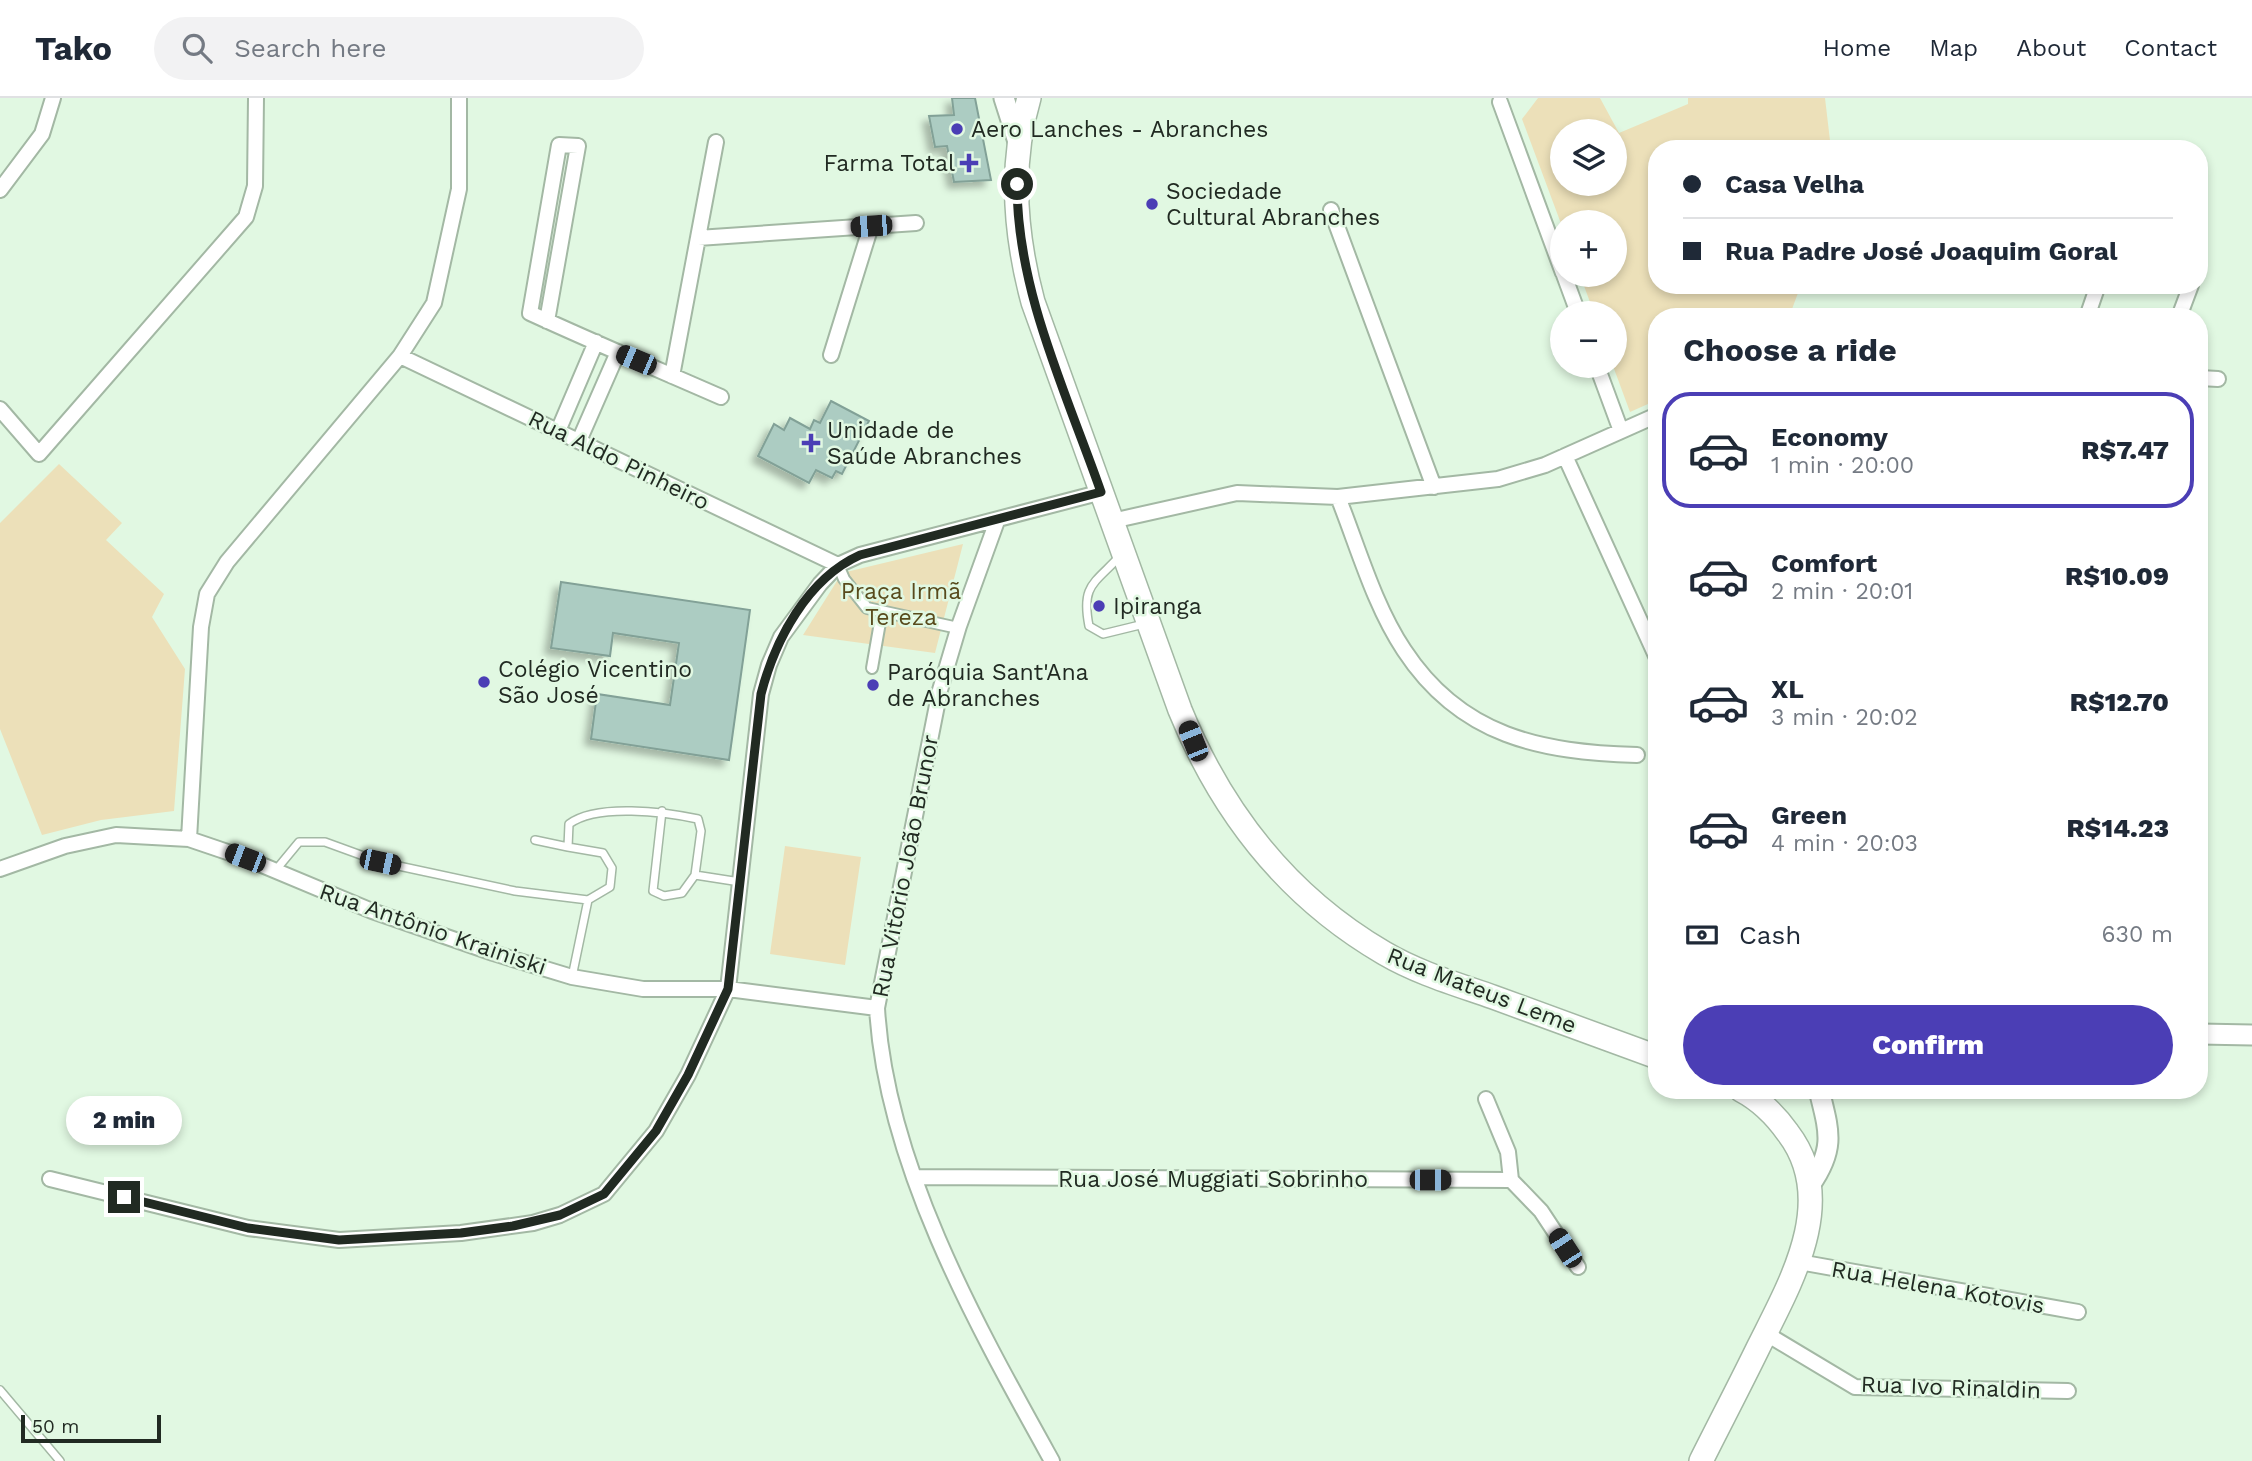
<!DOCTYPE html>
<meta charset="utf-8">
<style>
body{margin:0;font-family:"Work Sans",sans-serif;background:#f2f2f3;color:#1f2937;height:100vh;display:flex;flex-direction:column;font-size:26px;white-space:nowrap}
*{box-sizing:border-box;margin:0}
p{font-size:23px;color:#747a83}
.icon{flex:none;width:38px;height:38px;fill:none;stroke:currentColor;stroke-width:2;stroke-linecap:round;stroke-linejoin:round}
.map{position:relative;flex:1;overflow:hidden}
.panel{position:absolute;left:1648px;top:210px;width:560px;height:791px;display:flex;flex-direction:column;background:#fff;border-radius:28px;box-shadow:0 4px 10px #0003}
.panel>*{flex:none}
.hud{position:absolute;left:1648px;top:42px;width:560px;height:154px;border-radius:28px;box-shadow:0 4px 10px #0003;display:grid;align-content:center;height:154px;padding:0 35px;background:#fff}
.fabs{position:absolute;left:1550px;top:21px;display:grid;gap:14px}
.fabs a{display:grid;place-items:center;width:77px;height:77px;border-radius:50%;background:#fff;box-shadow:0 4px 10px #0003;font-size:35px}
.scale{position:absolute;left:21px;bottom:18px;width:140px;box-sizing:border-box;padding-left:7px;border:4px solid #212a22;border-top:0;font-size:19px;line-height:24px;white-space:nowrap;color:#212a22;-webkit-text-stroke:5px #e1f8e2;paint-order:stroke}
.end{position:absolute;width:32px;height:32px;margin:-16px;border:9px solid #212a22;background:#fff;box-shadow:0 0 0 4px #fff}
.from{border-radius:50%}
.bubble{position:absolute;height:49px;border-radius:24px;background:#fff;box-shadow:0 4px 10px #0003;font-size:23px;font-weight:800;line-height:49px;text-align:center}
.car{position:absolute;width:21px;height:42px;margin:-21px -10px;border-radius:9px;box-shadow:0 0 5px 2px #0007;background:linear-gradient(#222 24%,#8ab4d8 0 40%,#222 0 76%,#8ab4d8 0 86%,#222 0)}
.hud b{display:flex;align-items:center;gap:24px;height:66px;font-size:26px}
.hud b+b{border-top:2px solid #e0e1e3}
.hud i{width:18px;height:18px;background:#1f2937}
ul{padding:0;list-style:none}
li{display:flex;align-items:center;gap:21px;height:116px;margin:0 14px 10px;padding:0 21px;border:4px solid transparent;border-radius:28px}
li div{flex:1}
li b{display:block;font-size:26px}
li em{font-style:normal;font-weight:800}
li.on{border-color:#4b3eb5}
li>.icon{width:63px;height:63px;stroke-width:1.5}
h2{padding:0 35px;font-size:32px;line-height:84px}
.pay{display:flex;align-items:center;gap:18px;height:77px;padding:0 35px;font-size:26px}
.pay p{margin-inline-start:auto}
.primary-button{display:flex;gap:14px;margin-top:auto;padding:14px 35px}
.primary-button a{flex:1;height:80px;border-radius:42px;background:#4b3eb5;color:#fff;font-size:28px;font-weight:800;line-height:80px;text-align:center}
header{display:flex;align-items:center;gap:42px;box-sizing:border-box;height:98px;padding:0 35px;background:#fff;border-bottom:2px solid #e0e1e3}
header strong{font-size:33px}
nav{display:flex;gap:38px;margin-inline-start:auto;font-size:24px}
.search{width:490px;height:63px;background:#f2f2f3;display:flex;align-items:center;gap:18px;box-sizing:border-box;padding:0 24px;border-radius:38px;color:#747a83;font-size:26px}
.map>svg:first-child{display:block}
.green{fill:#ece0b9;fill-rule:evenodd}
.building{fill:#acccc2;stroke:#82a197;stroke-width:2;filter:url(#shadow)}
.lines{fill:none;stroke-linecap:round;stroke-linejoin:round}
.service-casing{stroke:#a3b8a4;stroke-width:10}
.pedestrian-casing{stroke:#a3b8a4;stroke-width:14}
.minor-casing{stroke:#a3b8a4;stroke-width:18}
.tertiary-casing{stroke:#a3b8a4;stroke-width:23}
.primary-casing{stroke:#a3b8a4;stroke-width:26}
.service{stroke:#fff;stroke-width:7}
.pedestrian{stroke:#fff;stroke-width:10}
.minor{stroke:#fff;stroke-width:14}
.tertiary{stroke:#fff;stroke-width:19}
.primary{stroke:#fff;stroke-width:23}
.route{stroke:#212a22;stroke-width:9}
.poi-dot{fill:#4b3eb5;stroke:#e1f8e2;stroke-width:2.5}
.labels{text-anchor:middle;stroke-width:5;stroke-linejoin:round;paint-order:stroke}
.poi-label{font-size:23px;fill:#212a22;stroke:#e1f8e2;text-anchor:start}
.street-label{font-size:23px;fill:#212a22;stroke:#e1f8e2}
.park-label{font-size:23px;fill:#584a1c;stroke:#e1f8e2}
</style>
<header>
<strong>Tako</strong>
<div class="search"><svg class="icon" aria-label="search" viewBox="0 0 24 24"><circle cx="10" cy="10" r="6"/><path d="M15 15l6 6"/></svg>Search here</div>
<nav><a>Home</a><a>Map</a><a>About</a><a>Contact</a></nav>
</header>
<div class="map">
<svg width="2252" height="1363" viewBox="0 0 2252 1363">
<defs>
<filter id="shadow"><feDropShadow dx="-6" dy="6" stdDeviation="3.5" flood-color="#0004"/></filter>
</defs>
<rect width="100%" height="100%" fill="#e1f8e2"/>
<!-- green -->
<path class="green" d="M1538,0H1600L1619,35L1688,6V0H1825L1831,51H1657V187H1801L1789,219H1657V302L1630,314L1613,268L1615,215H1594L1580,177H1615V124H1563V131L1522,21ZM1615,33V86H1563V33Z
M59,366L122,425L106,442L164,496L152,519L185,571L174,713L101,722L42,737L0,631V425Z
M963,446L935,555L803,537L842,475Z
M785,748L861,759L845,867L770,856Z"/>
<!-- building -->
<path class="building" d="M952,0H975L991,82L954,84L947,48L935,49L929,18L954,17Z
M831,303L869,323L842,376L836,373L832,380L816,372L809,385L758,358L774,326L784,332L790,320L810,331L814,322L820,325Z
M561,484L750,512L729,662L591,641L597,596L670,607L679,545L613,535L610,558L551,550Z"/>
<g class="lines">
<defs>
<path id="service" d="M1120,458C1094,486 1081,487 1089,528L1103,536L1144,526
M662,713L653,793L664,798L682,795L695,777
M535,742L568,749
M275,773L299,744H325L380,764L515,793L588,802L610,789L612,770L603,755L568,749L569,726C597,705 665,714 698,721L701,733L695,777L740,784
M572,879L588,802
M0,1292L60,1363"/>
<path id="pedestrian" d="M838,467L844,481L867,510L958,530
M872,570L882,513"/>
<path id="minor" d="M1500,4L1563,175
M0,92L42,36L53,0
M1331,112L1434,389
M698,140L916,125
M1564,177L1578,215
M2087,219L2098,187
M2179,219L2191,187
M547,223L578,48L559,47L530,215C593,244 657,271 721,299
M831,257L871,128
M400,258L838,467
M1597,268L1621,333
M672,278L716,44
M2200,280L2218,281
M0,311L39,356L246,119L255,88L256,0
M558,333L596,244
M579,343L618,254
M1565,358L1657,560
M1338,399C1358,449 1374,507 1404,552C1461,639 1541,654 1637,657
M997,423L959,528L940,592L877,910C886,1067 977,1228 1052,1363
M1112,423L1237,395L1338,399L1498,381L1545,367L1657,317
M189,741L201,529L207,496L227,464L400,258L434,205L459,91V0
M0,771L65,748L116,737L189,741L245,760L372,813L493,855L572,879L643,891H728L877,910
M1486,1001L1508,1054L1511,1082L1541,1113L1578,1169
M915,1079L1511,1082
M50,1081L248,1130L339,1142L461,1135L533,1125L560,1117L604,1096L656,1033L688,977L728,891L761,596L769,567L781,539L820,486L838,467L860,457L1102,394
M1799,1164L2078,1214
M1765,1235L1855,1289L2068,1293"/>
<path id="tertiary" d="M1004,0L1019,47
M2200,936L2252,937
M1810,1087C1836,1050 1829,1033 1819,992"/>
<path id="primary" d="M1029,0C1009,67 1015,137 1033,204L1180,612C1222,715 1288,799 1384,855C1418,875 1456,886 1493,899C1547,919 1602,939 1657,959
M1701,1363C1720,1325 1740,1287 1759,1248C1791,1184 1839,1102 1788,1035C1776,1018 1760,1002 1741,992"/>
</defs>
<!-- service casing -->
<use href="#service" class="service-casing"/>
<!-- pedestrian casing -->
<use href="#pedestrian" class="pedestrian-casing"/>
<!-- minor casing -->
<use href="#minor" class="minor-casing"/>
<!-- tertiary casing -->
<use href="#tertiary" class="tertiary-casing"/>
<!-- primary casing -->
<use href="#primary" class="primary-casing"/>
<!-- service -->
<use href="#service" class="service"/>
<!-- pedestrian -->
<use href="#pedestrian" class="pedestrian"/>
<!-- minor -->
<use href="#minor" class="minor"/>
<!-- tertiary -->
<use href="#tertiary" class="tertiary"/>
<!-- primary -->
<use href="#primary" class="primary"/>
</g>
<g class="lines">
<!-- route -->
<path class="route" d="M124,1099L248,1130L339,1142L461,1135L513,1128L560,1117L604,1096L656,1033L688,977L728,891L761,596C775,542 807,481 860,457L1101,394C1066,294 1017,193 1017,86"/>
</g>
<!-- markers -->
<g class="poi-dot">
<circle cx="957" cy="31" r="7"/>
<path d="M965.5 54.5h7v7h7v7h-7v7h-7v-7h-7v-7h7z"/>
<circle cx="1152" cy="106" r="7"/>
<path d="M807.5 334.5h7v7h7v7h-7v7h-7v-7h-7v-7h7z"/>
<circle cx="1099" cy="508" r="7"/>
<circle cx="484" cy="584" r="7"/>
<circle cx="873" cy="587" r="7"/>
</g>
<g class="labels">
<!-- poi labels -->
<g class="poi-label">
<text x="971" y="39">Aero Lanches - Abranches</text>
<text x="955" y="73" text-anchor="end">Farma Total</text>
<text x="1166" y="101">Sociedade<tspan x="1166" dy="26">Cultural Abranches</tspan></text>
<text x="827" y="340">Unidade de<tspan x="827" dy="26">Saúde Abranches</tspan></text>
<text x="1113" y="516">Ipiranga</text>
<text x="498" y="579">Colégio Vicentino<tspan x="498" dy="26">São José</tspan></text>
<text x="887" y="582">Paróquia Sant'Ana<tspan x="887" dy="26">de Abranches</tspan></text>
</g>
<!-- street labels -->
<g class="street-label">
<text transform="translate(619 362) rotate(26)" y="8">Rua Aldo Pinheiro</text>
<text transform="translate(905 768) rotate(-79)" y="8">Rua Vitório João Brunor</text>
<text transform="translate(433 831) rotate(19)" y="8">Rua Antônio Krainiski</text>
<text transform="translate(1482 892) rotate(21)" y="8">Rua Mateus Leme</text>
<text x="1213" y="1089">Rua José Muggiati Sobrinho</text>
<text transform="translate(1938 1189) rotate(10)" y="8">Rua Helena Kotovis</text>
<text transform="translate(1951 1289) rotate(2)" y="8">Rua Ivo Rinaldin</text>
</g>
<!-- park labels -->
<g class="park-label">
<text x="901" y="501">Praça Irmã<tspan x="901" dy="26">Tereza</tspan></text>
</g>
</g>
</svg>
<div class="fabs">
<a><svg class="icon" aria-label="layers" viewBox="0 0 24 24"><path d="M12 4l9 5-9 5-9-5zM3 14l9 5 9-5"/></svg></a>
<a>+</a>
<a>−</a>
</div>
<div class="scale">50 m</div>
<i class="end from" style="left:1017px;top:86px"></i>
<i class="end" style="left:124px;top:1099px"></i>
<div class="bubble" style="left:66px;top:998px;width:116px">2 min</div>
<i class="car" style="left:871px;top:128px;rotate:266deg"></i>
<i class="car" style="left:636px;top:262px;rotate:293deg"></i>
<i class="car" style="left:1193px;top:643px;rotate:338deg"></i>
<i class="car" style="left:245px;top:760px;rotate:291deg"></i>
<i class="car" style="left:380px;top:764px;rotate:102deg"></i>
<i class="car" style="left:1430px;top:1082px;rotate:90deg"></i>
<i class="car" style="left:1565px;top:1150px;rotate:327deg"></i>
<div class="hud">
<b><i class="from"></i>Casa Velha</b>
<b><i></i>Rua Padre José Joaquim Goral</b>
</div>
<section class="panel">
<h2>Choose a ride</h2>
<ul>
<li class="on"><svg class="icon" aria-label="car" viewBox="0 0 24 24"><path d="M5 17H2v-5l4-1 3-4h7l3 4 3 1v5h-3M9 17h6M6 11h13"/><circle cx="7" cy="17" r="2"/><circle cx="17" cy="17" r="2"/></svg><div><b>Economy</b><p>1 min · 20:00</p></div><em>R$7.47</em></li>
<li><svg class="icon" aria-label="car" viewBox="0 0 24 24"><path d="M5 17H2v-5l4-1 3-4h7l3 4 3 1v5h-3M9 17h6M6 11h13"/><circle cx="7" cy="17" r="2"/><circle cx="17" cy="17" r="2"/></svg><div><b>Comfort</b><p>2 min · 20:01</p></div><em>R$10.09</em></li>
<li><svg class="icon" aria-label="car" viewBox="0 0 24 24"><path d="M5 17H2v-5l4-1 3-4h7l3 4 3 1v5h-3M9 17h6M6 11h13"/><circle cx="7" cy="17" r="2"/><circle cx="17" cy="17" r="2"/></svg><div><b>XL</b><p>3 min · 20:02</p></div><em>R$12.70</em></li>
<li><svg class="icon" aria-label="car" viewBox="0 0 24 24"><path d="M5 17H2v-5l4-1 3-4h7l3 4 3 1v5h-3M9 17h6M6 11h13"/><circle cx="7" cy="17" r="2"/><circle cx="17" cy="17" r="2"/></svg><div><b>Green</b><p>4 min · 20:03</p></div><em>R$14.23</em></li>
</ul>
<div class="pay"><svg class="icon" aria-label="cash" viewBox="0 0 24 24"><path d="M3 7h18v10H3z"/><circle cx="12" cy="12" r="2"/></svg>Cash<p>630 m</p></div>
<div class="primary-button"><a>Confirm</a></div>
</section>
</div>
